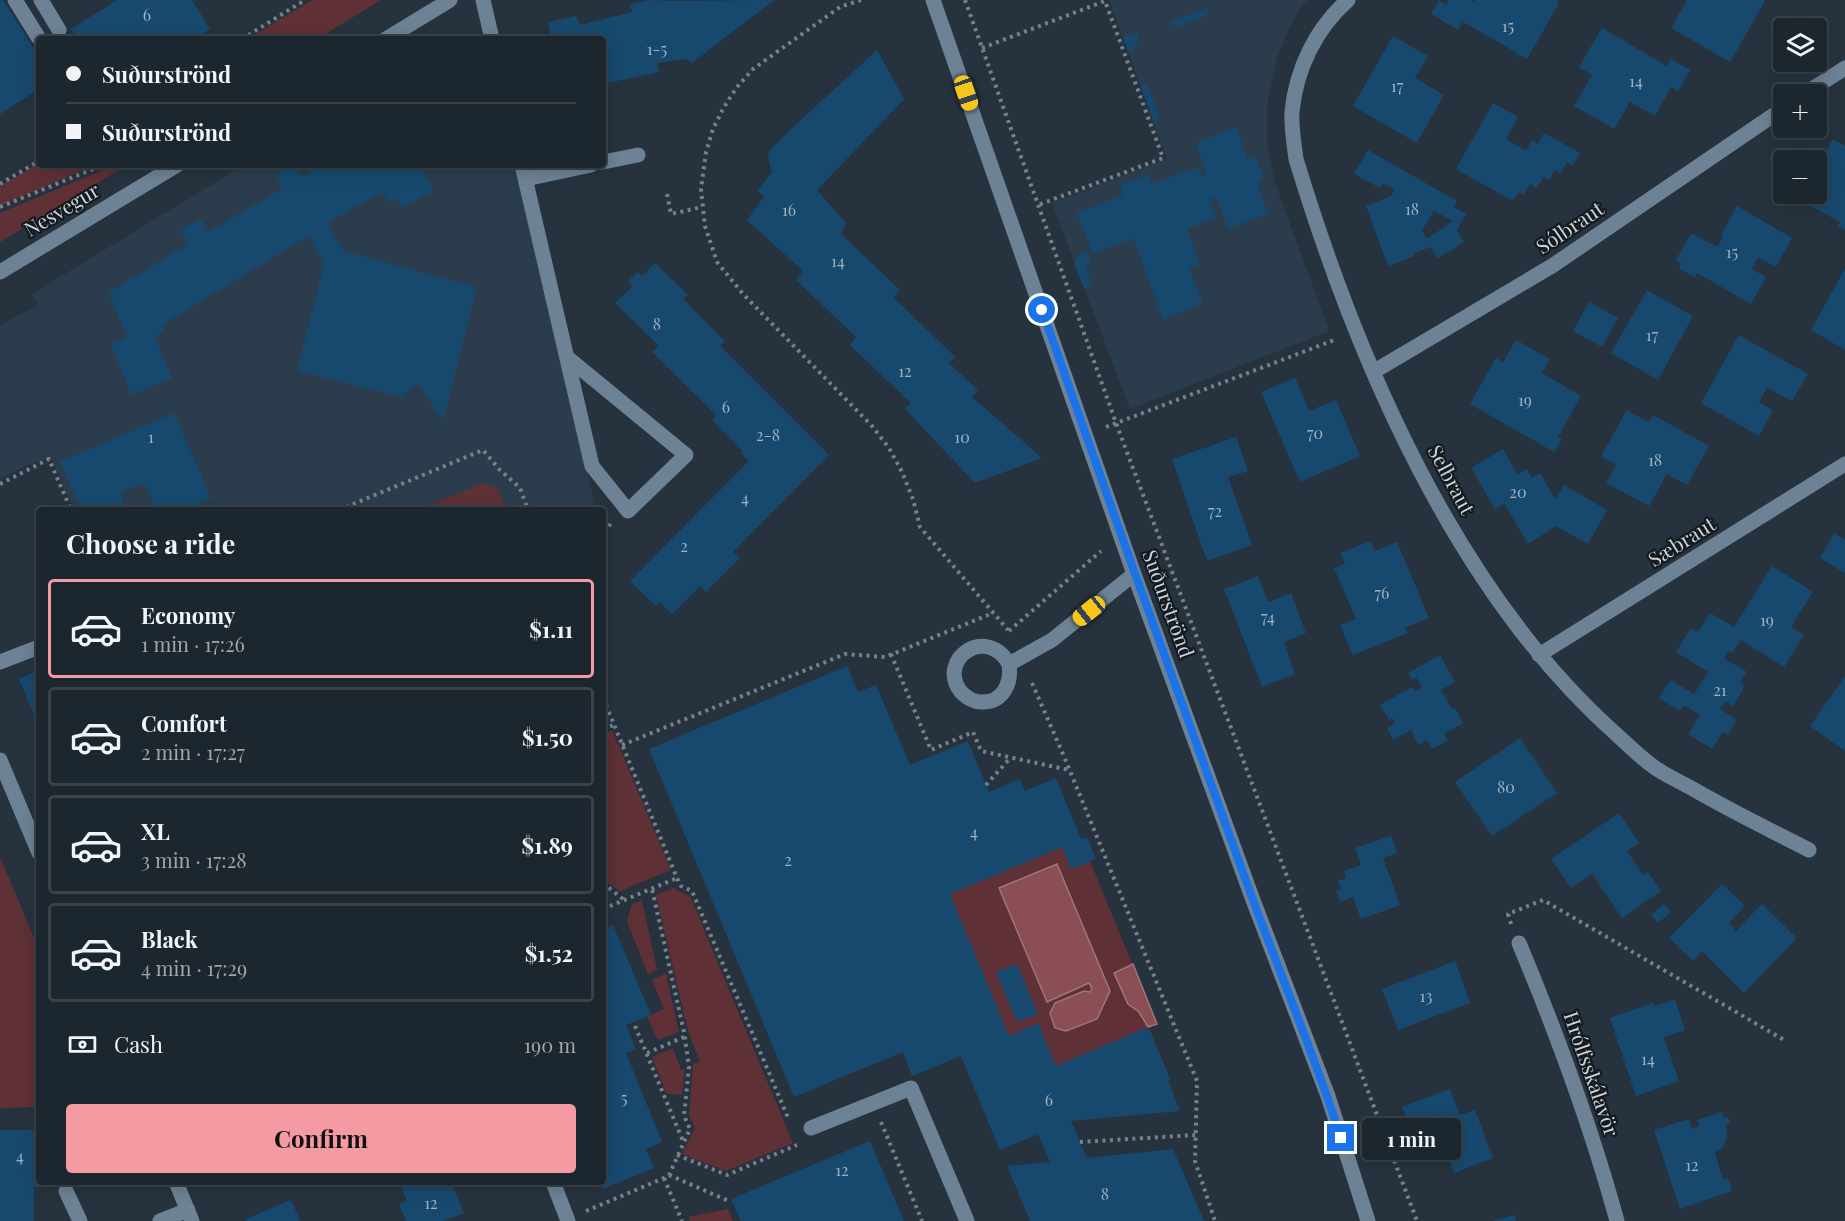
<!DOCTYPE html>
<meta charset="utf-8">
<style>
body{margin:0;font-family:"Playfair Display",serif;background:#252e36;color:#f1f3f6;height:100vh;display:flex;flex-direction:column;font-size:22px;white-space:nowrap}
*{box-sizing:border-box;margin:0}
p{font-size:20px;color:#a0a5aa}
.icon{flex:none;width:33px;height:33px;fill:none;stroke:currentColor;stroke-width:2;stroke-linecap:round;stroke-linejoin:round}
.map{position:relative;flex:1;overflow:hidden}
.drawer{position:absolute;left:36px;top:507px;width:570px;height:678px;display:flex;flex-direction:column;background:#1c262e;border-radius:6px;box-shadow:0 3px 15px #0003,0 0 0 2px #3a434a}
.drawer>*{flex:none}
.banner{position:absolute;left:36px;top:36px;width:570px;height:132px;border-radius:6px;box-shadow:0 3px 15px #0003,0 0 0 2px #3a434a;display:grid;align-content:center;height:132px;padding:0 30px;background:#1c262e}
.tools{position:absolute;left:1773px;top:18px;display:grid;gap:12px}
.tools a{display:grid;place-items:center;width:54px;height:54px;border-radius:6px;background:#1c262e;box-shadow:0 3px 15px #0003,0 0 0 2px #3a434a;font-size:30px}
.end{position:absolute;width:27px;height:27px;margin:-14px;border:8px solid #1a73e8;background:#fff;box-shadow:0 0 0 3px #fff}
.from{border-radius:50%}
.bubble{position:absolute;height:42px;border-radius:6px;background:#1c262e;box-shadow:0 3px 15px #0003,0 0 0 2px #3a434a;font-size:20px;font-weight:700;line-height:42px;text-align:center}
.car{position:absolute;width:18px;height:36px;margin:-18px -9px;border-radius:8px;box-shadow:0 0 4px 2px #0007;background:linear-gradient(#f5c518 24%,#345 0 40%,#f5c518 0 76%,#345 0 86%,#f5c518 0)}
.banner b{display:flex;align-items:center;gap:21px;height:57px;font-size:22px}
.banner b+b{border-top:2px solid #3a434a}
.banner i{width:15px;height:15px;background:#f1f3f6}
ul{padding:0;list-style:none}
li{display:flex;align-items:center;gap:18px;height:99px;margin:0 12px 9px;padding:0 18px;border:3px solid #3a434a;border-radius:6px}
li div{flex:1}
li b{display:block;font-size:22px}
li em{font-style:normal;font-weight:700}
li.selected{border-color:#f49aa3}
li>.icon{width:54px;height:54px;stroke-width:1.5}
h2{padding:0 30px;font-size:27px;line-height:72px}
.pay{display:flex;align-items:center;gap:15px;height:66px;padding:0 30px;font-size:22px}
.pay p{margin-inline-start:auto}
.action{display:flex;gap:12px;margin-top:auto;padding:12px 30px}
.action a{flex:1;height:69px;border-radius:6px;background:#f49aa3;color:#111;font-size:24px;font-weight:700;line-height:69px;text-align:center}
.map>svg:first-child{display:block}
.built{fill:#2b3d4d}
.green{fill:#5f3036}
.water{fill:#8b4e54;stroke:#9e767c;stroke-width:1.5}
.building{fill:#17496e;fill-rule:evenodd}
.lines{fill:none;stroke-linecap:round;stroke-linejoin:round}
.path{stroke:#76818a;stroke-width:4;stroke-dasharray:3 4.5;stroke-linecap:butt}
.minor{stroke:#6d8295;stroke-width:15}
.route{stroke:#1a73e8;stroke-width:8}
.labels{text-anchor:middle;stroke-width:4.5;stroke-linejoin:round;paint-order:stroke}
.number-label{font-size:16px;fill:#9fb1c0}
.street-label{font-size:20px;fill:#ccd4db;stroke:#141a1f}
</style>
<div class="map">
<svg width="1845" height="1221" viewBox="0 0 1845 1221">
<rect width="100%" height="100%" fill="#26333e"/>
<!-- built -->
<path class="built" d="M1109,0H1307L1299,10L1289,29L1277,58L1270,88L1267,106V143L1274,180L1329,331L1130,409L1052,203L1167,159Z
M244,165H515L596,510H74L51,457L31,463L0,479V325L38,305L32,294Z"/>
<!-- green -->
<path class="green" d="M312,0H381L317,39H248Z
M39,163V165H94L0,206V186Z
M119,165H122L124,167L0,242V213L98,172Z
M483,483L498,489L507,510H418Z
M612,730L671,870L618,892L617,889L603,879V734Z
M1062,847L1090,861L1157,1024L1149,1028L1170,1079L1000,1150L961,1056L950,894Z
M0,857L39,949V1107L0,1108Z
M675,887L676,890L690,896L793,1143L726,1171L682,1154L695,1128L689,1115L693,1064L700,1062L688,1031L656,895Z
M642,900L657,970L648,975L627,921L632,904Z
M666,973L679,1032L658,1040L647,1017L664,1009L652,980Z
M673,1048L681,1070L685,1069L682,1095L666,1093L652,1057Z
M728,1209L733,1221H690L688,1217Z"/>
<!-- water -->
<path class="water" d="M1057,864L1110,991L1097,1019L1066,1031L1055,1028L1050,1013L1055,1003L1084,991L1090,992L1092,988L1089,983L1047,1002L999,888Z
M1133,964L1157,1024L1148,1027L1139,1012L1128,1004L1114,973Z"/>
<!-- building -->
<path class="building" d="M0,0H3L39,57V89L0,114Z
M117,0H192L210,29L195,39H77L71,29Z
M651,0L673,1L774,0L692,63L687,59L657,63L659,72L603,84V39H551L548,22L576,16L580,25L632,12L630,4Z
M1439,0L1446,5L1449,0H1470L1474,2L1475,0H1557L1559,3L1527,59L1519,55V57L1516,56L1517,53L1463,22L1458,30L1431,14Z
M1687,0H1764L1765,1L1730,62L1671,28Z
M1209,8L1206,16L1175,27L1169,22Z
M1602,28L1667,66L1671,59L1690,70L1678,91L1671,87L1655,116L1630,102L1614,129L1574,106L1592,75L1579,67Z
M1137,33L1139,39L1132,51L1129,52L1123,38Z
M1393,36L1428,56L1415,78L1444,95L1417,143L1353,106Z
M877,50L904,99L817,190L846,223L841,234L900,290L893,297L955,357L949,363L978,390L972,397L1042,458L975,483L905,409L911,403L850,345L856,337L796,280L803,271L747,220L764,197L757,191L772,172L768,158L769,151L790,130Z
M1139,82L1148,86L1159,116L1155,125Z
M1493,103L1518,117L1506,139L1526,151L1532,140L1538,144L1544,133L1580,153L1573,165L1567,162L1561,173L1555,170L1549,180L1543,177L1537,188L1530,184L1524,195L1519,192L1513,201L1456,169Z
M1236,127L1247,158L1251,157L1257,160L1263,175L1260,182L1257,183L1268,213L1228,229L1216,197L1210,199L1217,217L1187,229L1200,264L1189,268L1203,304L1163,319L1133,238L1093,254L1077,213L1123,195L1120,185L1148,174L1152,184L1198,167L1201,176L1207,174L1196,143Z
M1833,139L1845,146V230L1838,226L1840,222L1789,194H1816V175L1818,176L1824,165L1819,163Z
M1368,150L1457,201L1454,207L1466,214L1457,230L1464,242L1437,259L1431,247L1414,253L1415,256L1388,266L1366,206L1391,196L1395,190L1383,183L1380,188L1354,174ZM1434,211L1453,221L1427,239L1422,230Z
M291,165H295L302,177L322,165H419L434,190L402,207L396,198L388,202L383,192L327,223L343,251L477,287L443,421L419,384L402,394L405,398L297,371L324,264L308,236L162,325L165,330L155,336L172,378L131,395L111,344L127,337L109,293L188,244L181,230L201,219L208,232L282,189L275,175Z
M1737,206L1792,238L1776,267L1758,257L1752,269L1766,277L1751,304L1697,273L1695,278L1679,268L1681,263L1676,260L1691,233L1717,247L1723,237L1721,235Z
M1088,251L1091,262L1088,263L1085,268L1092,285L1084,288L1074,264L1079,254Z
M655,263L688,295L683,299L725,341L720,346L829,455L733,552L740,558L706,592L700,586L672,614L660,602L656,606L630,581L749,461L741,453L743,451L712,420L716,415L652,352L659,346L615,303L633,286L628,281L638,272L642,276Z
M1845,269V350L1811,330Z
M1647,290L1693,316L1658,380L1611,353Z
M1589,302L1618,318L1602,347L1573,331Z
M1739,335L1808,374L1792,401L1767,388L1759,402L1773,410L1759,436L1701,403Z
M1516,340L1550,359L1542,373L1581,396L1558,437L1562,439L1554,452L1470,404L1496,358L1503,362Z
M1295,378L1309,411L1336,400L1360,456L1300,482L1261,392Z
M1627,410L1649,422L1653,415L1709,446L1687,485L1667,474L1649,506L1606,483L1616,465L1601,456Z
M174,413L211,498L184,510H156L144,483L120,493L127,510H81L60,462Z
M1236,437L1248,471L1228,477L1252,545L1207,561L1172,459Z
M1503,449L1517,474L1527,469L1532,478L1540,473L1555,499L1564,485L1607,510L1588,544L1556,526L1528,544L1504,503L1495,509L1471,468Z
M1834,533L1845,540V573L1820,558Z
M1371,541L1375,551L1397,542L1429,618L1405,628L1408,633L1353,655L1340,625L1356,619L1334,568L1345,564L1340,553Z
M1772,566L1813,592L1791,627L1804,635L1784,667L1741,640L1732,653L1728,651L1724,658L1747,672L1740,683L1745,686L1733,706L1725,701L1720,709L1737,720L1728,735L1723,732L1712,749L1688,734L1700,715L1684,705L1680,711L1659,698L1671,680L1694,694L1708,672L1676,652L1691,628L1698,632L1710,613L1734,627Z
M1258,576L1268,602L1291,593L1306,633L1284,642L1295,674L1262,687L1224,589Z
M1440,655L1455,682L1441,690L1452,709L1455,708L1463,723L1444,734L1448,740L1432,749L1427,740L1418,745L1411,730L1393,740L1387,728L1395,723L1392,718L1389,720L1380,705L1412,687L1414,691L1422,687L1416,677L1412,680L1408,673Z
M847,666L858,692L876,685L910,765L968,741L989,792L1020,779L1025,791L1056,778L1081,839L1087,837L1096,859L1071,869L1062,847L950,894L1009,1036L1038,1023L1056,1066L1148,1027L1170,1079L1168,1080L1180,1111L1071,1121L1087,1158L1173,1149L1204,1221H1030L1007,1166L1050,1162L1038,1134L1000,1150L961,1056L912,1076L903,1052L794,1097L649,749Z
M39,670V728L19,679Z
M1845,676V751L1810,726Z
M1520,738L1557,793L1492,836L1455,782Z
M1619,813L1639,843L1627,851L1643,875L1648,872L1661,891L1622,918L1592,874L1571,888L1551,859Z
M1391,836L1397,853L1383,858L1400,905L1361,919L1353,897L1340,902L1336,891L1341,889L1338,881L1346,878L1344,871L1361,865L1355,848Z
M1722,884L1745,906L1729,923L1736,931L1762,904L1797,938L1744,993L1702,951L1693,961L1669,938Z
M1664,904L1671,912L1658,923L1651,915Z
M613,925L651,1015L626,1025L636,1050L626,1053L662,1142L646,1149L654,1168L603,1189L600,1182H603V929Z
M1455,961L1470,1003L1398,1030L1382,989Z
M1017,964L1038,1014L1017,1022L996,972Z
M1675,1000L1685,1030L1664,1037L1679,1081L1636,1096L1610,1018L1653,1003L1654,1006Z
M1450,1089L1460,1115L1475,1110L1493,1158L1454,1173L1445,1148L1448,1146L1440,1123L1442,1122L1439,1115L1418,1123L1432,1159L1422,1162L1402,1107Z
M1722,1112L1724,1118L1728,1117L1731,1123L1726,1124L1727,1133L1726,1141L1722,1148L1715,1153L1723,1180L1728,1178L1732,1191L1680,1209L1654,1130L1689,1119L1691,1129L1699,1126L1697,1120Z
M0,1130H39V1182H41V1187H34V1221H0Z
M870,1141L904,1221H741L731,1199Z
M399,1182H444L445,1185L452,1183L464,1213L443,1221H406L399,1204L407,1201Z
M291,1200L300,1221H246V1219Z
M1515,1215L1516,1221H1495V1220Z"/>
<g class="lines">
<!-- path -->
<path class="path" d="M861,0L840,7L753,69L737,87L724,107L713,129L706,152L701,189L705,226L717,262L743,294L872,426L889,448L902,472L913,499L920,527L1008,630
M965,0L1116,423L1417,1221
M242,39L305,0
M982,48L1105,1L1163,158L1038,205
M0,184L39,161
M667,194L671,214L702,207
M0,207L103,165
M1106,427L1337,339
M0,484L49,459L71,510
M339,510L483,450L499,469L520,488L528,510
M603,531L611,524
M1009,631L1101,551
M891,654L931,750L973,732L981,751L1069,770
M1032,683L1063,754L1197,1081L1195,1161L1215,1221
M603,698L677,878L681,886L692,891L789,1120
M603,729L614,725
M622,745L845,654L885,657L993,613
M986,785L1011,757
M603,883L624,900
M603,909L677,878
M1511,924L1508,914L1543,900L1786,1041
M635,1026L683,1141
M647,1053L684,1037
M881,1122L922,1221
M1080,1142L1195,1135
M677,1155L727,1175L797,1145
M669,1175L729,1201
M664,1178L682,1221
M586,1211L664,1178L669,1175L690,1129L684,1116L689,1067L684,1032L652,889"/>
<!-- minor -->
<path class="minor" d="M15,0L38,37
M41,0L59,30
M483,0L492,39
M933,0L1134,574L1253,900L1328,1096L1368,1221
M1348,0C1316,28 1296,69 1292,112C1291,127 1294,143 1296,159C1357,360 1456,592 1616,734C1627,744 1638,755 1650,764C1662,774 1679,781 1693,789C1731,811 1770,830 1809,850
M386,39L450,0
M1804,94L1845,68
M603,162L638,155
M522,165L592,466L628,511L686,455L568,358
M526,179L591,165
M0,272L177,165
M1373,372L1552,266L1784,108
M1539,655L1845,464
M0,662L39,647
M1009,664C1012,683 1003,703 981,702C973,702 966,697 961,692C936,660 986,624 1009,664L1052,640L1134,574
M0,760L39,853
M1519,943C1557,1034 1591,1126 1617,1221
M811,1128L911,1088L967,1221
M176,1182L192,1221
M553,1182L568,1221
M66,1191L80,1221
M160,1221L188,1210"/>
</g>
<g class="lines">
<!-- route -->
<path class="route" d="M1042,310C1108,500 1176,689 1245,878C1276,965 1313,1050 1341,1138"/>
</g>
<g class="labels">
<!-- number labels -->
<g class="number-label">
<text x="147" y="21">6</text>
<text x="1508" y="32">15</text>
<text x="657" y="55">1-5</text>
<text x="1636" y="87">14</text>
<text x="1397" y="92">17</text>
<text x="1412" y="215">18</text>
<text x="789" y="216">16</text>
<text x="1732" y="258">15</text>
<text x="838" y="267">14</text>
<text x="657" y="330">8</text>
<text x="1652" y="341">17</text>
<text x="905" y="377">12</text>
<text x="1525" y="406">19</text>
<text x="726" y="413">6</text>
<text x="1315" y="439">70</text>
<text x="768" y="441">2-8</text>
<text x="151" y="443">1</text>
<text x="962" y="443">10</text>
<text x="1655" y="466">18</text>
<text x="1518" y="498">20</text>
<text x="745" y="504">4</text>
<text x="1215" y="517">72</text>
<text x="684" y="552">2</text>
<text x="1382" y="599">76</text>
<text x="1268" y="623">74</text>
<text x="1767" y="626">19</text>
<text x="1720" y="696">21</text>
<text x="1506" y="793">80</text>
<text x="974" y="838">4</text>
<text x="788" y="866">2</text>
<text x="1426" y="1002">13</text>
<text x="1648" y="1065">14</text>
<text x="624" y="1104">5</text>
<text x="1049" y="1106">6</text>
<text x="20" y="1162">4</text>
<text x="1692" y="1171">12</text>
<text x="842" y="1176">12</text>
<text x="1105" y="1200">8</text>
<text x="431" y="1209">12</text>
</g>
<!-- street labels -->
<g class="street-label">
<text transform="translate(62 210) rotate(-31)" y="7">Nesvegur</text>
<text transform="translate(1570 228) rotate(-34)" y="7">Sólbraut</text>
<text transform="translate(1451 480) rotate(62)" y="7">Selbraut</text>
<text transform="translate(1682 542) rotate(-32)" y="7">Sæbraut</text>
<text transform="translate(1168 604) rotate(70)" y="7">Suðurströnd</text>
<text transform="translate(1591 1074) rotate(71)" y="7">Hrólfsskálavör</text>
</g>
</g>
</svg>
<div class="tools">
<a><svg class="icon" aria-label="layers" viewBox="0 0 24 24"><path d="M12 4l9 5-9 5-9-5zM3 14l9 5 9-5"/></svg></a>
<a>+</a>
<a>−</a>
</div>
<i class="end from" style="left:1042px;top:310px"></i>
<i class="end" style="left:1341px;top:1138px"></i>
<div class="bubble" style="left:1362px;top:1118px;width:99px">1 min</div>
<i class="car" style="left:966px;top:93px;rotate:161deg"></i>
<i class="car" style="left:1089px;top:611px;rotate:231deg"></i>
<div class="banner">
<b><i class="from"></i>Suðurströnd</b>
<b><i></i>Suðurströnd</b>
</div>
<section class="drawer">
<h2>Choose a ride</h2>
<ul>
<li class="selected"><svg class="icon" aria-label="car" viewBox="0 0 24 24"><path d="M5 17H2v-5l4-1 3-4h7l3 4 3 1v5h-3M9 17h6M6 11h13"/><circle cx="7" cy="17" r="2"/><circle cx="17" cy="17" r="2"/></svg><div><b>Economy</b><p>1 min · 17:26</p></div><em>$1.11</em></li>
<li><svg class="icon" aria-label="car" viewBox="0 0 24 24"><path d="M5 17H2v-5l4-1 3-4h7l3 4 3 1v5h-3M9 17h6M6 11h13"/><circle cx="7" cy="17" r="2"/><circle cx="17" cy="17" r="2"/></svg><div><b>Comfort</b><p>2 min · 17:27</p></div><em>$1.50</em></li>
<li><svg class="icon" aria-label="car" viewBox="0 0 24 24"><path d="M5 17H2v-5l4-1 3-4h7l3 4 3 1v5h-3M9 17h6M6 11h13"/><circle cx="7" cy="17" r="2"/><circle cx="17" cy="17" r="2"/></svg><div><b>XL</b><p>3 min · 17:28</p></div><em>$1.89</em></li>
<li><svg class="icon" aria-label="car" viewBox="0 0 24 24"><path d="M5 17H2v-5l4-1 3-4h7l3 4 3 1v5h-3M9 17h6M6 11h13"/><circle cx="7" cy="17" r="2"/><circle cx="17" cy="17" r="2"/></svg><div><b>Black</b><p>4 min · 17:29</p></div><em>$1.52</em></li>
</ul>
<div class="pay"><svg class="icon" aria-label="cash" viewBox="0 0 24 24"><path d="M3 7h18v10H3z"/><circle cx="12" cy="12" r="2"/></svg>Cash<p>190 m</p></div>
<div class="action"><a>Confirm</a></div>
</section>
</div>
